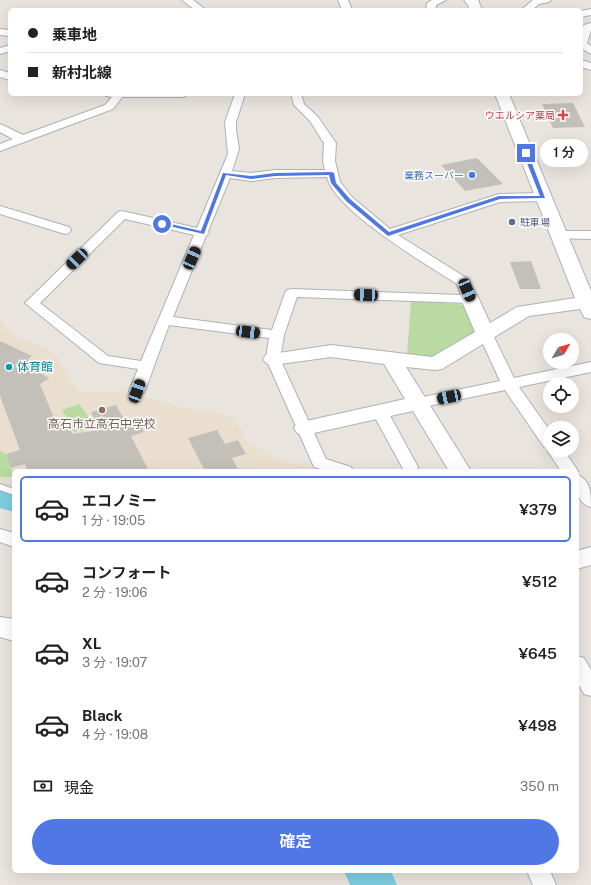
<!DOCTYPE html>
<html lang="ja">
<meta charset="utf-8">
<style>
body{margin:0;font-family:"Public Sans","Noto Sans JP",sans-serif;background:#f6f6f6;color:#222;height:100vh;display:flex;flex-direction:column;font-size:15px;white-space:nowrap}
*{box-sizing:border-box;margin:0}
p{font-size:13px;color:#767676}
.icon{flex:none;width:22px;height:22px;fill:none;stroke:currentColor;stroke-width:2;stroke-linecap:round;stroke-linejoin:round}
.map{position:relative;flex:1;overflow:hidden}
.details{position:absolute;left:12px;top:469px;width:567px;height:404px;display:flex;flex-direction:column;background:#fff;border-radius:6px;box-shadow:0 4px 16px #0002}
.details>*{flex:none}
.banner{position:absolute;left:8px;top:8px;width:575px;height:88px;border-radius:6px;box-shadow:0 4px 16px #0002;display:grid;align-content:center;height:88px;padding:0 20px;background:#fff}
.needle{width:26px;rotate:52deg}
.fabs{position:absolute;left:543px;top:333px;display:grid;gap:8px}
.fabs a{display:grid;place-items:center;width:36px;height:36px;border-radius:50%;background:#fff;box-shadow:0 4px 16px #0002;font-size:20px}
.end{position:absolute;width:18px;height:18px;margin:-9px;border:5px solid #5078e4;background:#fff;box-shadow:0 0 0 2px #fff}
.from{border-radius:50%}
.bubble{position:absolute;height:28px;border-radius:14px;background:#fff;box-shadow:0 4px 16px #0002;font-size:13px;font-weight:600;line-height:28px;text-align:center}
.car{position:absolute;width:12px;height:24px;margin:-12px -6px;border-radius:5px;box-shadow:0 0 3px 1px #0007;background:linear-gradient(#222 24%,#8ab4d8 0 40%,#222 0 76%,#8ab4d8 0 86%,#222 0)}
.banner b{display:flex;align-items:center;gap:14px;height:38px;font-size:15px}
.banner b+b{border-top:1px solid #e0e0e0}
.banner i{width:10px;height:10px;background:#222}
ul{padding:7px 0 0;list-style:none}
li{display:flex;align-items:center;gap:12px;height:66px;margin:0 8px 6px;padding:0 12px;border:2px solid transparent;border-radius:6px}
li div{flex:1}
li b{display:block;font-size:15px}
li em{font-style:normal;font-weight:600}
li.active{border-color:#5078e4}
li>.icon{width:36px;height:36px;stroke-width:1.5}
.pay{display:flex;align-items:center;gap:10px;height:44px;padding:0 20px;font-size:15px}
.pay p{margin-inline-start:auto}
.primary-button{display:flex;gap:8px;margin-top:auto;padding:8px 20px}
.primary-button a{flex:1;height:46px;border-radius:24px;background:#5078e4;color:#fff;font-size:16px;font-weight:600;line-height:46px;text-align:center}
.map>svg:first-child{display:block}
.education{fill:#eadfcf}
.green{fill:#b9daa0}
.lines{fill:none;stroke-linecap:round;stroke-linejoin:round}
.river{fill:#7dcee0;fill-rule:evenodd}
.building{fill:#c3bfb9}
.lane-casing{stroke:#aeb1b9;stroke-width:2}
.street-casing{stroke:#aeb1b9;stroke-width:2}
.secondary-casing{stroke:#aeb1b9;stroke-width:2}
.lane{fill:#fff;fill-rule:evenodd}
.street{fill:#fff;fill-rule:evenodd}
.secondary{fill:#fff;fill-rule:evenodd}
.route{fill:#5078e4}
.health-dot{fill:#e0444e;stroke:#fff;stroke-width:1.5}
.shop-dot{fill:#3f7fe0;stroke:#fff;stroke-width:1.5}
.service-dot{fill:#5c6f8a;stroke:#fff;stroke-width:1.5}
.culture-dot{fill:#0f9aa8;stroke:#fff;stroke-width:1.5}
.education-dot{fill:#8d6e63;stroke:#fff;stroke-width:1.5}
.labels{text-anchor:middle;stroke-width:3;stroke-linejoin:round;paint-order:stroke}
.far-health-label{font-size:10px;fill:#be3a42;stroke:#fff;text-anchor:end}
.far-shop-label{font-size:10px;fill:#366cbe;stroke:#fff;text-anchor:end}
.far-service-label{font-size:10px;fill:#4e5e75;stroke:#fff;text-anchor:start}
.culture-label{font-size:12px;fill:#0d838f;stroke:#fff;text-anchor:start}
.education-label{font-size:12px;fill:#785e54;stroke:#fff}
</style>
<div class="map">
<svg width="591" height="885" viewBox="0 0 591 885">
<rect width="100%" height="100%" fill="#eae4de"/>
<!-- education -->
<path class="education" d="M0,319L7,330L13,335L51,350L59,360L77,390L85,393L126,391L184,408L224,413L231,417L244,433L243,437L250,444L288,463L305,465L315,464L338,471H14V499L0,494Z"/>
<!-- green -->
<path class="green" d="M411,301L459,304L467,308L477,332L437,356L424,358L407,357Z
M79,404L87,414L93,428L74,432L62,410Z
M0,451L6,454L14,477H0Z"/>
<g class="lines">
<!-- river -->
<path class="river" d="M0,485L14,489V512L0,508Z
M344,871H391L397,885H350Z"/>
</g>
<!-- building -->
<path class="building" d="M573,103L585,127L553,128L542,104Z
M477,158L503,184L465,191L441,165Z
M531,261L541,289H520L510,262Z
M0,341L32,356L27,360L43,368L38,372L49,378L40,384L56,423L67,420L72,434L100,430L91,412L116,405L125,422L137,419L144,432L131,436L149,471H27L25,464L11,468L6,454L20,450L0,396Z
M217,430L225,444L238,440L246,454L232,458L239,471H205L188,438Z"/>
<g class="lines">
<defs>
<path id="lane" d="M0,484L14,489V495L0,490Z"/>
<path id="street" d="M182,0H193L206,10H195Z
M338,0H348L352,10H342Z
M432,0H446L436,5V10H426L427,3Z
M533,0H551L549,2L539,4L532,10H521Z
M591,9V15L581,17V11Z
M591,23V30L587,43L591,46V54L581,48L582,27L584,25Z
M0,29L10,30V36L0,35Z
M10,45V51L0,54V48Z
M581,60L591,63V70L581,67Z
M0,70L10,73V80L0,77Z
M105,94H188L183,97H122L113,109L0,151V144L13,139L0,132V124L23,135L105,105L112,97L106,96Z
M235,94H245L236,122V130L239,149L232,171L251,173L275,170H325L323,161L324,143L310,121L294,105L291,94H301L304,104L318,117L336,143L335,161L340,182L352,197L390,229L499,194L543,193L547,194L549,197L547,200L543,201L500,202L398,235L468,279L477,299L475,302L470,303L297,297L284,335L280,359L326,459L351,467L353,471H327L314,467L266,359L269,338L169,325L145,391L142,394L137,396L132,394L129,391L138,369L99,363L25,303L118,212L122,211L197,228L228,154L225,122ZM327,177C334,210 427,265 457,284L461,295L292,289L287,290L285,293L272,330L173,317L206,236L209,233L208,231L230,178L251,181L275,178ZM125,219L194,235L141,361L108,356L40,303Z
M0,206L69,227L71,230L69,233L65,234L0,214Z
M558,231H591V239L554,238L552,235L554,232Z
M485,329L490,330L492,333L514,378L591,362V372L519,387L550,431V450H564L578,471L577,473V471H561L547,450L548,448L544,447L505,390L419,408L414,407L411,403L414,399L500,381L478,333L480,330Z
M380,407L385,408L388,412L418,467L416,471H404L402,467L372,412L375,408Z
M577,475C591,480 591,494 591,507C576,503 577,488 577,475Z
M0,529L14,533V547L0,542Z
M577,656L584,658L591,670V696L584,694L577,682Z
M527,871H550L556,885H533Z"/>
<path id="secondary" d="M464,0H478L482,10H470L468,5Z
M495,94H509L591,291V319L584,317L580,309L529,316L442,369L435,370L406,367L471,471H449L413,411L305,435L297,433L294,428L297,423L405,399L384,364L331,357L273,365L266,363L263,359L266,355L331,345L432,357L475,332L461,299L463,295L470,293L477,295L490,323L517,307L575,298Z
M591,547V565L577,569V551Z
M0,617L14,619V641L0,637Z"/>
</defs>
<!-- lane casing -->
<use href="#lane" class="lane-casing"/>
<!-- street casing -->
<use href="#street" class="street-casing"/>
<!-- secondary casing -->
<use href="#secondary" class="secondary-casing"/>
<!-- lane -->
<use href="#lane" class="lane"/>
<!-- street -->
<use href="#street" class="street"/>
<!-- secondary -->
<use href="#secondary" class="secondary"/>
</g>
<!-- route -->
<path class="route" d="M526,152L528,153L545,198L500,199L388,236L346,201L331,183L329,175L275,176L251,179L226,175L204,234L160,224L162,222L201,231L223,173L251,176L275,173L331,172L334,173L336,183L350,199L389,232L499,196H540L523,153Z"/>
<!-- markers -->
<path class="health-dot" d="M561 109h4v4h4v4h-4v4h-4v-4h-4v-4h4z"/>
<circle class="shop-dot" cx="472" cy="175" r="4"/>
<circle class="service-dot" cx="512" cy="222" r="4"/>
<circle class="culture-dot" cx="9" cy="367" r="4"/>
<circle class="education-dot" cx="102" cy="410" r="4"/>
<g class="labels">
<!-- far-health labels -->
<g class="far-health-label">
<text x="555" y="119">ウエルシア薬局</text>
</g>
<!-- far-shop labels -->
<g class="far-shop-label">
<text x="464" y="179">業務スーパー</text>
</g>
<!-- far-service labels -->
<g class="far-service-label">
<text x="520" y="226">駐車場</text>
</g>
<!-- culture labels -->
<g class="culture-label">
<text x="17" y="371">体育館</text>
</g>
<!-- education labels -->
<g class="education-label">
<text x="102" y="428">高石市立高石中学校</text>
</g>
</g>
</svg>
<div class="fabs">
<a><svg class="needle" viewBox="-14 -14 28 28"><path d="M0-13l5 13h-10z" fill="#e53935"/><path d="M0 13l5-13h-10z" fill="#767676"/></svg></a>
<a><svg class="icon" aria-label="locate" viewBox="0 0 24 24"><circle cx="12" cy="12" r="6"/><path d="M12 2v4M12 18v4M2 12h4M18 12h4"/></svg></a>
<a><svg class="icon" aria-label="layers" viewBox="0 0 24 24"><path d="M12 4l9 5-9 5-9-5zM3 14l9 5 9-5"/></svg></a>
</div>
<i class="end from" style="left:162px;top:224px"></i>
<i class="end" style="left:526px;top:153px"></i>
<div class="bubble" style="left:540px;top:139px;width:48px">1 分</div>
<i class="car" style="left:192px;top:258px;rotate:24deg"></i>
<i class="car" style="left:77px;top:259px;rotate:226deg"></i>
<i class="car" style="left:467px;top:290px;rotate:157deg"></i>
<i class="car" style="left:366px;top:295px;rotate:272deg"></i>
<i class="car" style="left:248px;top:332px;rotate:97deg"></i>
<i class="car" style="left:137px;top:391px;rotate:20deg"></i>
<i class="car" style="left:449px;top:397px;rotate:258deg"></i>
<div class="banner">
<b><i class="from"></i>乗車地</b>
<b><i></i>新村北線</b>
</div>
<section class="details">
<ul>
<li class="active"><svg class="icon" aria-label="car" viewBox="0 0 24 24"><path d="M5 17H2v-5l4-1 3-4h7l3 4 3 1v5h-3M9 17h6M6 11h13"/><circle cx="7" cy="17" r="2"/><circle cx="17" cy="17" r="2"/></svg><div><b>エコノミー</b><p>1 分 · 19:05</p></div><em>¥379</em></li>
<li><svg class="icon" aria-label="car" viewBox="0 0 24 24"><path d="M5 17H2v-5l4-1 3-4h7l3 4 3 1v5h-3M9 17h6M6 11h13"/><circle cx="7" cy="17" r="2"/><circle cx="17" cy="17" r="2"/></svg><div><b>コンフォート</b><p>2 分 · 19:06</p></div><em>¥512</em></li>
<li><svg class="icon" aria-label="car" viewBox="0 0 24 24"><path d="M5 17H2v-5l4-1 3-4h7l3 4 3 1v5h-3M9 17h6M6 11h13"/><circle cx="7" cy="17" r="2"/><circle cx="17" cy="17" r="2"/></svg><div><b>XL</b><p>3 分 · 19:07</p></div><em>¥645</em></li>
<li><svg class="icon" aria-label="car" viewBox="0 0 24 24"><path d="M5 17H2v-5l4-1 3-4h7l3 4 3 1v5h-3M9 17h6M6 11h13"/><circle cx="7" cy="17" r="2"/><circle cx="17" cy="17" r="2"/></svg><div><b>Black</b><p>4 分 · 19:08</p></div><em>¥498</em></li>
</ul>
<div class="pay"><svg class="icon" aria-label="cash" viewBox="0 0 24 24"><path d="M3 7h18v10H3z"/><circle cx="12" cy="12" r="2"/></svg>現金<p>350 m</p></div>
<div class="primary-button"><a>確定</a></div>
</section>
</div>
